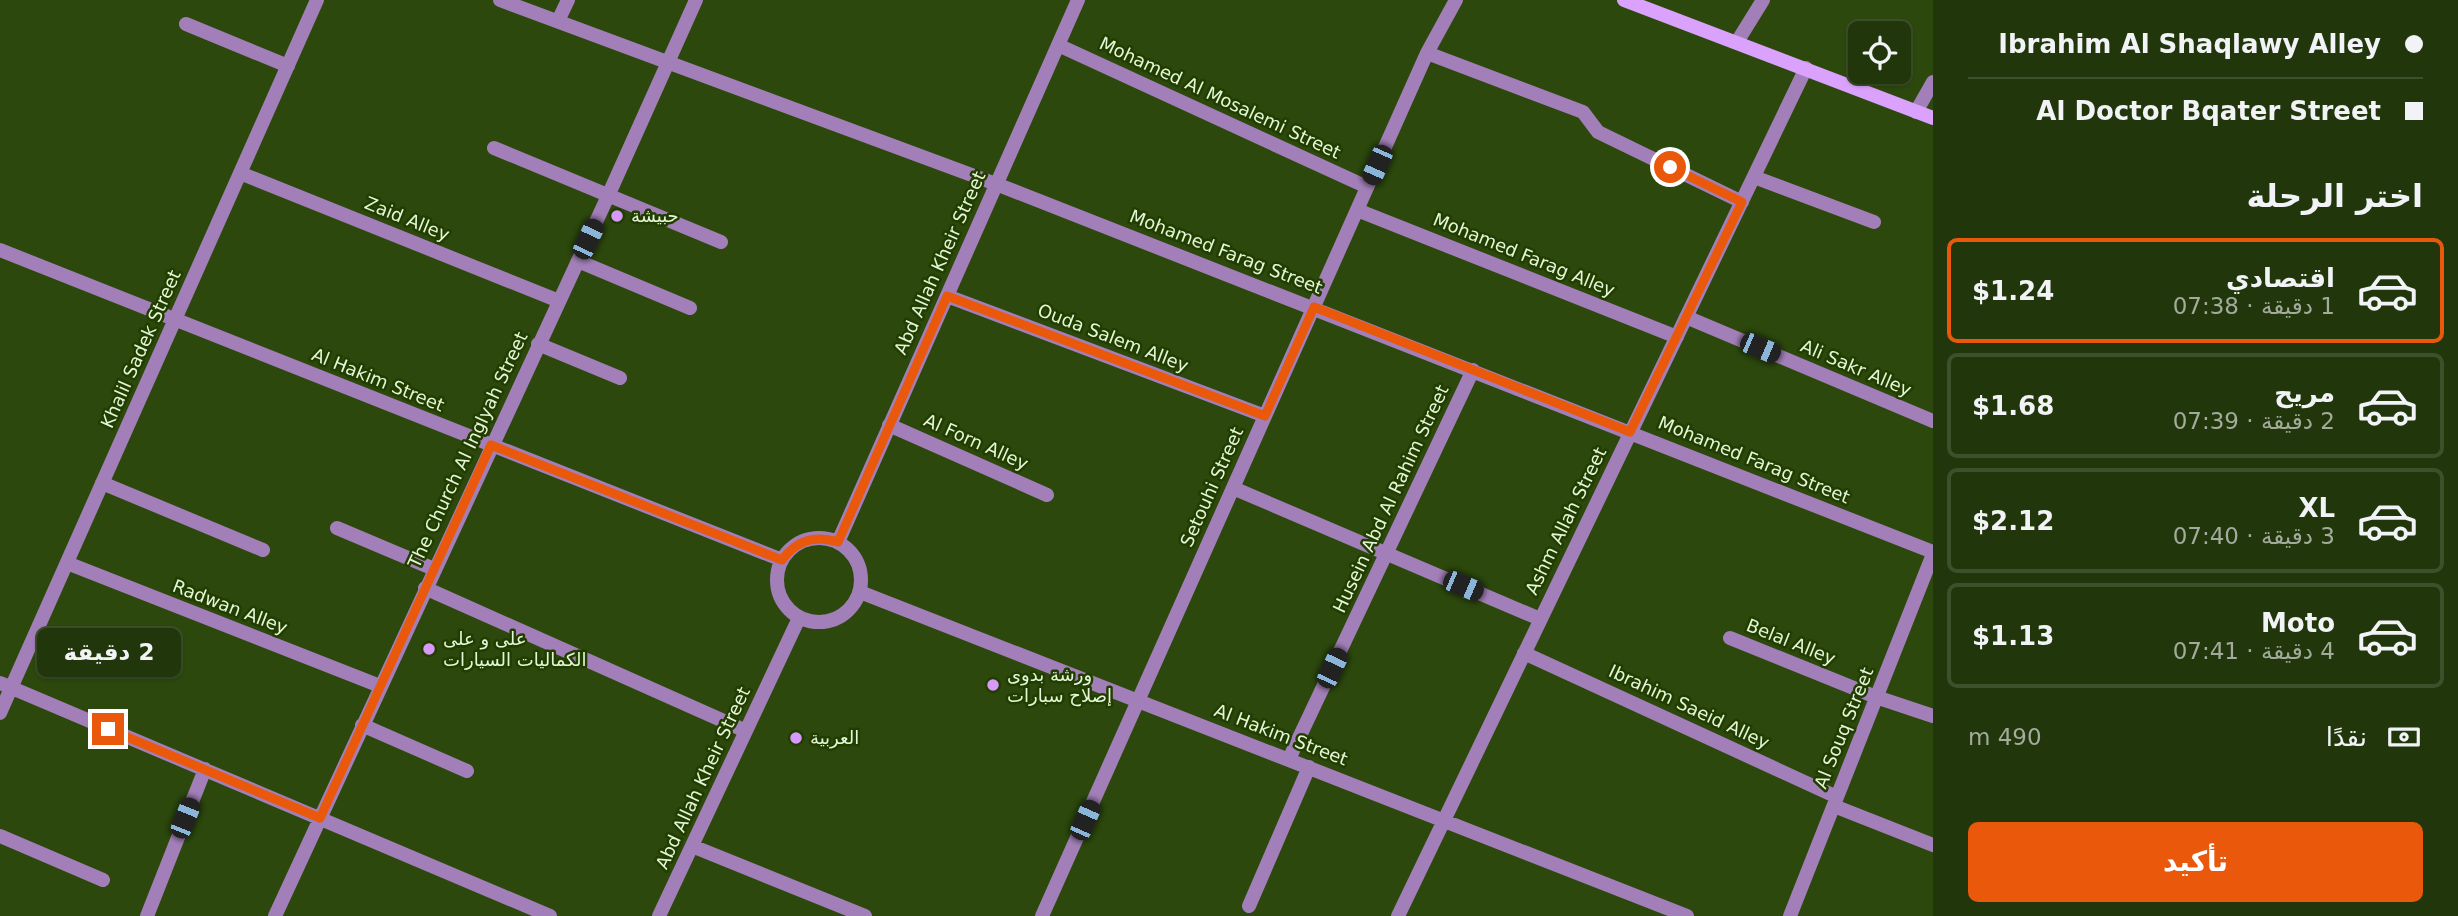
<!DOCTYPE html>
<html lang="ar">
<meta charset="utf-8">
<style>
body{margin:0;font-family:"DejaVu Sans","Noto Sans Arabic",sans-serif;background:#293e13;color:#f1f3f6;direction:rtl;height:100vh;display:flex;flex-direction:column;font-size:26px;white-space:nowrap}
*{box-sizing:border-box;margin:0}
p{font-size:23px;color:#a2ab9c}
.icon{flex:none;width:38px;height:38px;fill:none;stroke:currentColor;stroke-width:2;stroke-linecap:round;stroke-linejoin:round}
.map{position:relative;flex:1;overflow:hidden;direction:ltr}
.side{display:flex;flex-direction:column;background:#21360a;width:525px}
.side>*{flex:none}
.hud{display:grid;align-content:center;height:154px;padding:0 35px;background:#21360a}
.tools{position:absolute;left:1848px;top:21px;display:grid;gap:14px}
.tools a{display:grid;place-items:center;width:63px;height:63px;border-radius:10px;background:#21360a;box-shadow:0 2px 5px #0004,0 0 0 2px #3e502b;font-size:35px}
.end{position:absolute;width:32px;height:32px;margin:-16px;border:9px solid #ea580c;background:#fff;box-shadow:0 0 0 4px #fff}
.from{border-radius:50%}
.bubble{position:absolute;height:49px;border-radius:10px;background:#21360a;box-shadow:0 2px 5px #0004,0 0 0 2px #3e502b;font-size:23px;font-weight:700;line-height:49px;text-align:center;direction:rtl}
.car{position:absolute;width:21px;height:42px;margin:-21px -10px;border-radius:9px;box-shadow:0 0 5px 2px #0007;background:linear-gradient(#222 24%,#8ab4d8 0 40%,#222 0 76%,#8ab4d8 0 86%,#222 0)}
.hud b{display:flex;align-items:center;gap:24px;height:66px;font-size:26px}
.hud b+b{border-top:2px solid #3e502b}
.hud i{width:18px;height:18px;background:#f1f3f6}
ul{padding:0;list-style:none}
li{display:flex;align-items:center;gap:21px;height:105px;margin:0 14px 10px;padding:0 21px;border:4px solid #3e502b;border-radius:10px}
li div{flex:1}
li b{display:block;font-size:26px}
li em{font-style:normal;font-weight:700}
li.current{border-color:#ea580c}
li>.icon{width:63px;height:63px;stroke-width:1.5}
h2{padding:0 35px;font-size:32px;line-height:84px}
.pay{display:flex;align-items:center;gap:18px;height:77px;padding:0 35px;font-size:26px}
.pay p{margin-inline-start:auto}
.cta{display:flex;gap:14px;margin-top:auto;padding:14px 35px}
.cta a{flex:1;height:80px;border-radius:10px;background:#ea580c;color:#fff;font-size:28px;font-weight:700;line-height:80px;text-align:center}
main{display:flex;flex:1;min-height:0}
.map>svg:first-child{display:block}
.lines{fill:none;stroke-linecap:round;stroke-linejoin:round}
.street{stroke:#a27fb8;stroke-width:14}
.secondary{stroke:#daa2fc;stroke-width:14}
.route{stroke:#ea580c;stroke-width:9}
.poi-dot{fill:#d69bfa;stroke:#223d00;stroke-width:2.5}
.labels{text-anchor:middle;stroke-width:5;stroke-linejoin:round;paint-order:stroke}
.street-label{font-size:18px;fill:#e4f6d7;stroke:#223d00}
.poi-label{font-size:18px;fill:#e4f6d7;stroke:#223d00;text-anchor:start}
</style>
<main>
<section class="side">
<div class="hud">
<b><i class="from"></i>Ibrahim Al Shaqlawy Alley</b>
<b><i></i>Al Doctor Bqater Street</b>
</div>
<h2>اختر الرحلة</h2>
<ul>
<li class="current"><svg class="icon" aria-label="car" viewBox="0 0 24 24"><path d="M5 17H2v-5l4-1 3-4h7l3 4 3 1v5h-3M9 17h6M6 11h13"/><circle cx="7" cy="17" r="2"/><circle cx="17" cy="17" r="2"/></svg><div><b>اقتصادي</b><p>1 دقيقة · 07:38</p></div><em>$1.24</em></li>
<li><svg class="icon" aria-label="car" viewBox="0 0 24 24"><path d="M5 17H2v-5l4-1 3-4h7l3 4 3 1v5h-3M9 17h6M6 11h13"/><circle cx="7" cy="17" r="2"/><circle cx="17" cy="17" r="2"/></svg><div><b>مريح</b><p>2 دقيقة · 07:39</p></div><em>$1.68</em></li>
<li><svg class="icon" aria-label="car" viewBox="0 0 24 24"><path d="M5 17H2v-5l4-1 3-4h7l3 4 3 1v5h-3M9 17h6M6 11h13"/><circle cx="7" cy="17" r="2"/><circle cx="17" cy="17" r="2"/></svg><div><b>XL</b><p>3 دقيقة · 07:40</p></div><em>$2.12</em></li>
<li><svg class="icon" aria-label="car" viewBox="0 0 24 24"><path d="M5 17H2v-5l4-1 3-4h7l3 4 3 1v5h-3M9 17h6M6 11h13"/><circle cx="7" cy="17" r="2"/><circle cx="17" cy="17" r="2"/></svg><div><b>Moto</b><p>4 دقيقة · 07:41</p></div><em>$1.13</em></li>
</ul>
<div class="pay"><svg class="icon" aria-label="cash" viewBox="0 0 24 24"><path d="M3 7h18v10H3z"/><circle cx="12" cy="12" r="2"/></svg>نقدًا<p>490 m</p></div>
<div class="cta"><a>تأكيد</a></div>
</section>
<div class="map">
<svg width="1933" height="916" viewBox="0 0 1933 916">
<rect width="100%" height="100%" fill="#2c480d"/>
<g class="lines">
<!-- street -->
<path class="street" d="M500,0L996,184L1933,552
M558,21L568,0
M186,24L288,66
M1737,42L1763,0
M1058,45L1367,187
M1427,53L1583,112L1598,132L1742,202
M1916,112L1933,82
M494,148L721,242
M240,173L559,301
M1754,177L1874,222
M1357,210L1677,337
M0,250L782,560
M578,261L690,308
M947,296L1265,416
M1686,317L1933,421
M538,344L620,378
M889,425L1047,495
M102,483L263,550
M1233,488L1540,619
M337,528L434,569
M777 580a42 42 0 1 1 84 0a42 42 0 1 1-84 0Z
M838,542L1078,0
M67,563L380,686
M425,588L746,731
M860,592L1687,916
M1730,638L1876,697L1933,716
M1524,653L1837,797
M0,683L550,916
M0,713L317,0
M362,725L467,771
M1289,759L1473,370
M1834,806L1933,845
M0,836L103,880
M692,846L865,916
M1249,906L1309,767
M147,916L205,769
M275,916L608,196L696,0
M659,916L799,618
M1042,916L1427,53L1456,0
M1398,916L1806,68
M1790,916L1933,554"/>
<!-- secondary -->
<path class="secondary" d="M1624,0L1933,118"/>
</g>
<g class="lines">
<!-- route -->
<path class="route" d="M108,729L320,818L491,445L782,560C797,540 814,535 838,542L947,296L1265,416L1314,307L1630,432L1742,202L1670,167"/>
</g>
<!-- markers -->
<g class="poi-dot">
<circle cx="617" cy="216" r="7"/>
<circle cx="429" cy="649" r="7"/>
<circle cx="993" cy="685" r="7"/>
<circle cx="796" cy="738" r="7"/>
</g>
<g class="labels">
<!-- street labels -->
<g class="street-label">
<text transform="translate(1220 98) rotate(25)" y="6">Mohamed Al Mosalemi Street</text>
<text transform="translate(407 219) rotate(22)" y="6">Zaid Alley</text>
<text transform="translate(1226 252) rotate(21)" y="6">Mohamed Farag Street</text>
<text transform="translate(1524 255) rotate(22)" y="6">Mohamed Farag Alley</text>
<text transform="translate(940 263) rotate(-66)" y="6">Abd Allah Kheir Street</text>
<text transform="translate(1113 338) rotate(21)" y="6">Ouda Salem Alley</text>
<text transform="translate(141 349) rotate(-66)" y="6">Khalil Sadek Street</text>
<text transform="translate(1856 368) rotate(23)" y="6">Ali Sakr Alley</text>
<text transform="translate(378 380) rotate(22)" y="6">Al Hakim Street</text>
<text transform="translate(976 442) rotate(24)" y="6">Al Forn Alley</text>
<text transform="translate(468 450) rotate(-65)" y="6">The Church Al Inglyah Street</text>
<text transform="translate(1754 460) rotate(22)" y="6">Mohamed Farag Street</text>
<text transform="translate(1212 487) rotate(-66)" y="6">Setouhi Street</text>
<text transform="translate(1391 499) rotate(-65)" y="6">Husein Abd Al Rahim Street</text>
<text transform="translate(1566 521) rotate(-64)" y="6">Ashm Allah Street</text>
<text transform="translate(230 607) rotate(21)" y="6">Radwan Alley</text>
<text transform="translate(1791 642) rotate(22)" y="6">Belal Alley</text>
<text transform="translate(1689 707) rotate(25)" y="6">Ibrahim Saeid Alley</text>
<text transform="translate(1844 728) rotate(-68)" y="6">Al Souq Street</text>
<text transform="translate(1281 735) rotate(21)" y="6">Al Hakim Street</text>
<text transform="translate(703 778) rotate(-65)" y="6">Abd Allah Kheir Street</text>
</g>
<!-- poi labels -->
<g class="poi-label">
<text x="631" y="222">حبيشة</text>
<text x="443" y="645">على و على<tspan x="443" dy="21">الكماليات السيارات</tspan></text>
<text x="1007" y="681">ورشة بدوى<tspan x="1007" dy="21">إصلاح سبارات</tspan></text>
<text x="810" y="744">العربية</text>
</g>
</g>
</svg>
<div class="tools">
<a><svg class="icon" aria-label="locate" viewBox="0 0 24 24"><circle cx="12" cy="12" r="6"/><path d="M12 2v4M12 18v4M2 12h4M18 12h4"/></svg></a>
</div>
<i class="end from" style="left:1670px;top:167px"></i>
<i class="end" style="left:108px;top:729px"></i>
<div class="bubble" style="left:37px;top:628px;width:144px">2 دقيقة</div>
<i class="car" style="left:1377px;top:165px;rotate:204deg"></i>
<i class="car" style="left:588px;top:239px;rotate:25deg"></i>
<i class="car" style="left:1760px;top:348px;rotate:113deg"></i>
<i class="car" style="left:1463px;top:586px;rotate:113deg"></i>
<i class="car" style="left:1332px;top:668px;rotate:25deg"></i>
<i class="car" style="left:185px;top:818px;rotate:22deg"></i>
<i class="car" style="left:1085px;top:820px;rotate:24deg"></i>
</div>
</main>
